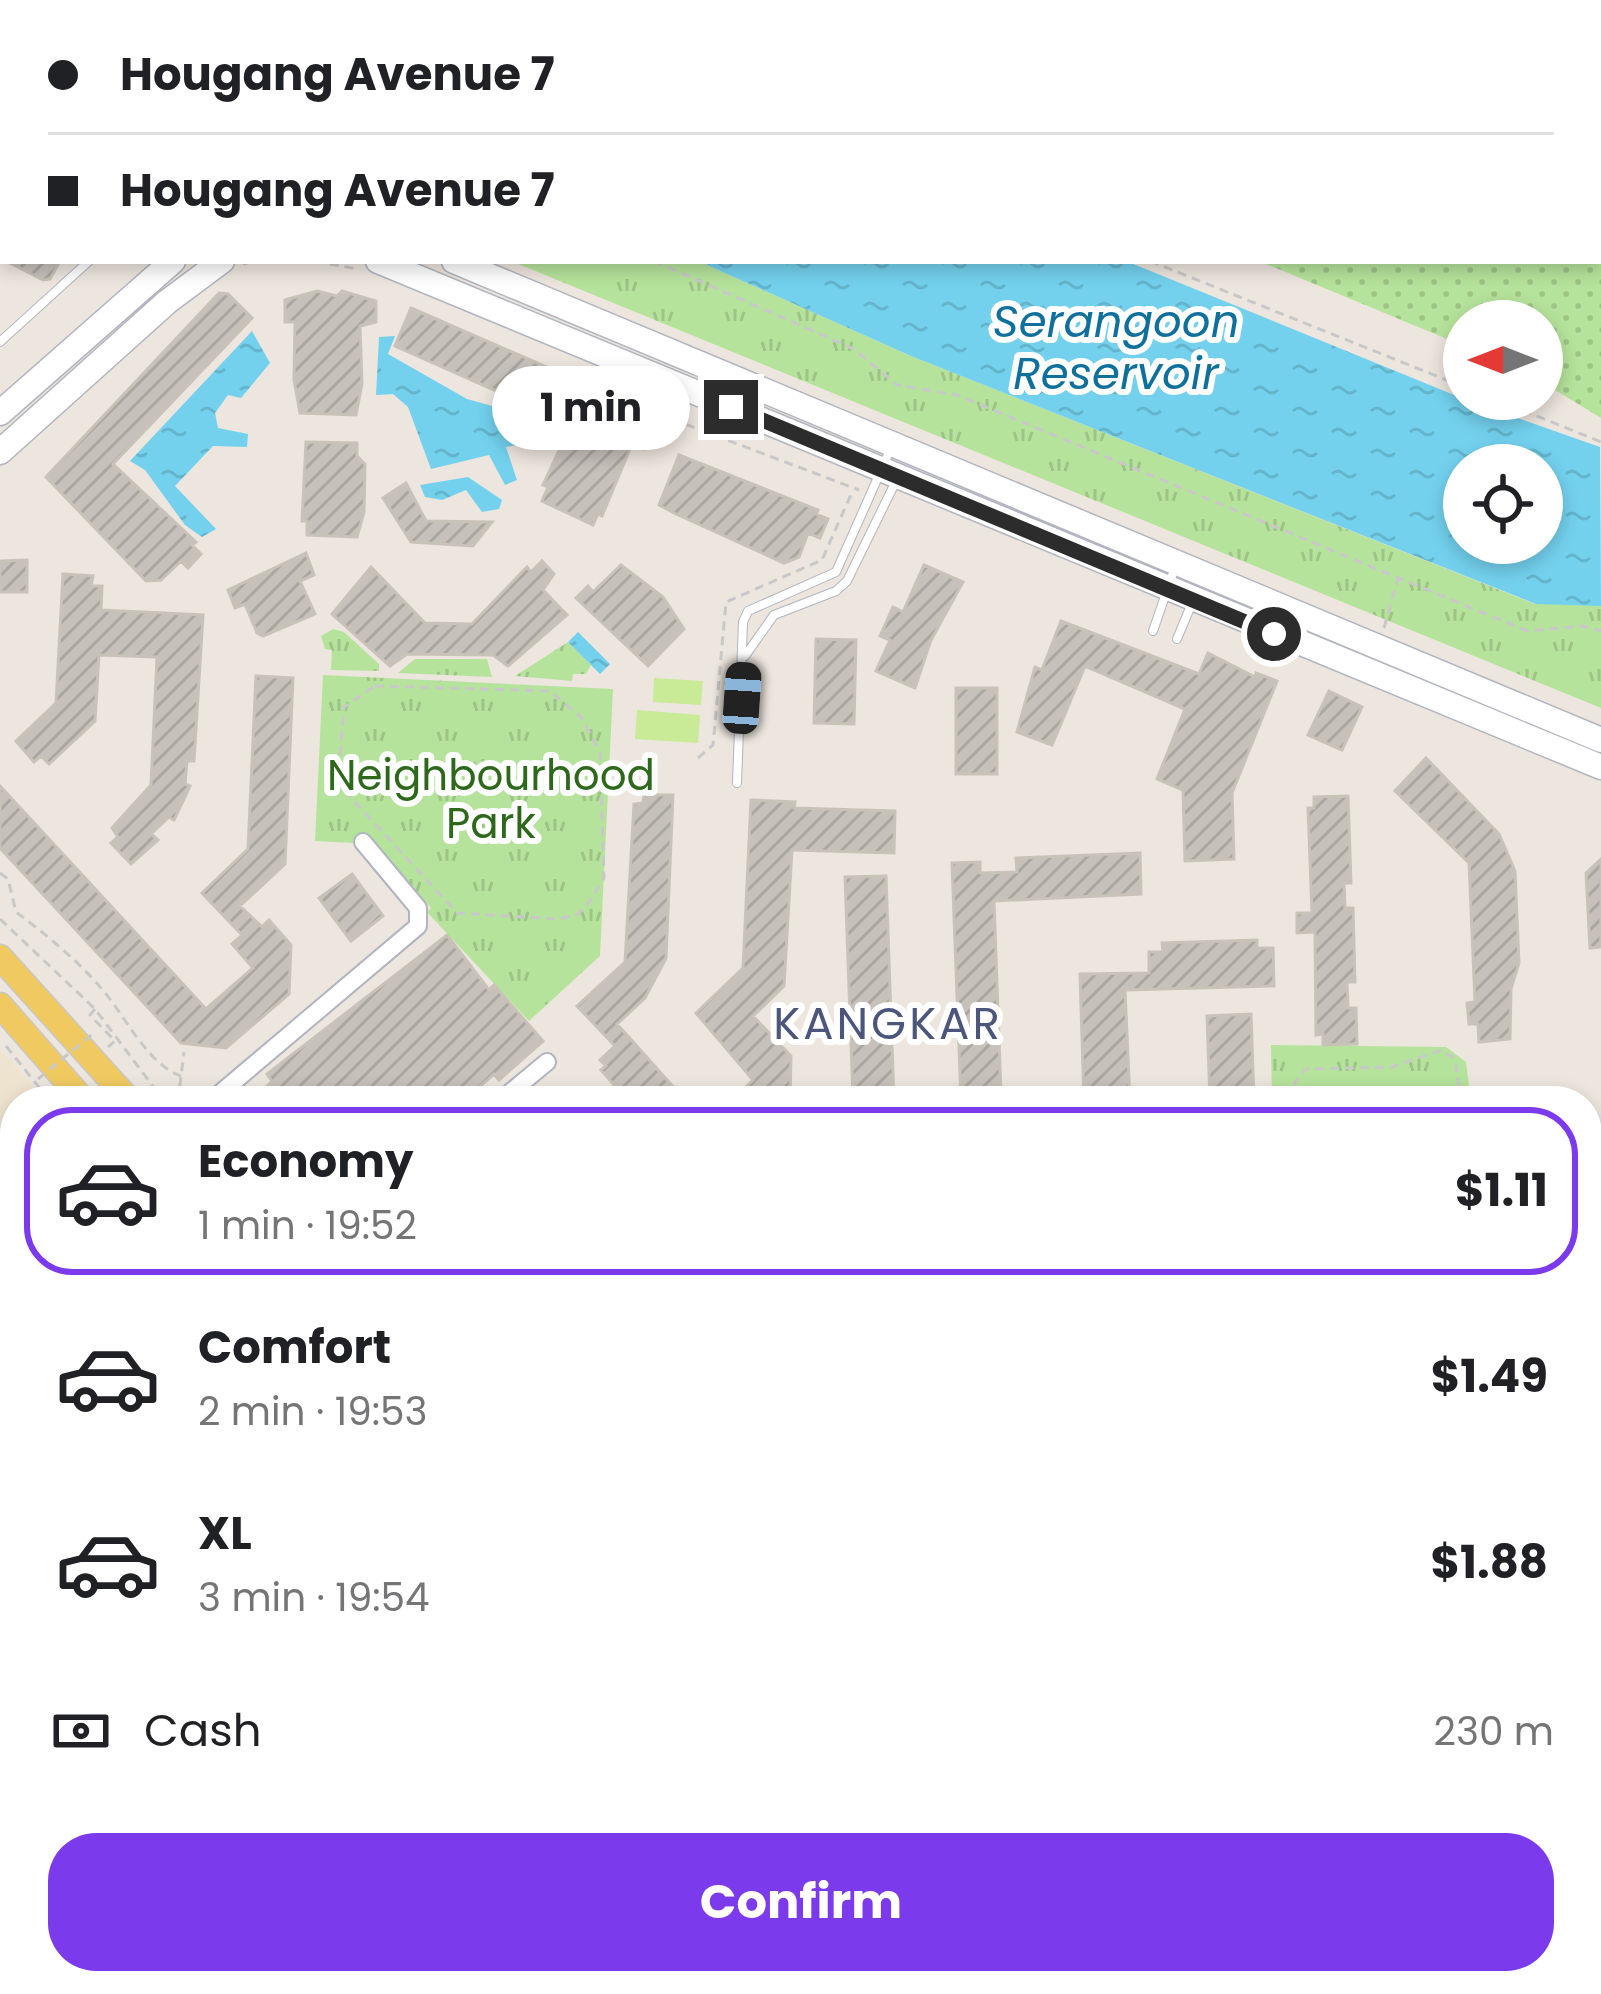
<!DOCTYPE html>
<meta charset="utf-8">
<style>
body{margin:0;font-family:Poppins,sans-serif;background:#f2f2f2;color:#202124;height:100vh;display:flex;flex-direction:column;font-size:45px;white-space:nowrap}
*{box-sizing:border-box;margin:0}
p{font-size:39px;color:#757577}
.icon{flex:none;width:66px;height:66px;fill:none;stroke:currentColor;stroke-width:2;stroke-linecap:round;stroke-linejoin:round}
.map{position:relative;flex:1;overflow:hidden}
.details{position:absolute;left:0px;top:1086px;width:1602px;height:909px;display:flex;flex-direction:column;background:#fff;border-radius:48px 48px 0 0;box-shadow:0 6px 18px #0003}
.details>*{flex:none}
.hud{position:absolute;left:0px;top:0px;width:1602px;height:264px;box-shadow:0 6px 18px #0003;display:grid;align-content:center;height:264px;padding:0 48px;background:#fff}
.needle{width:78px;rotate:270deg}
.tools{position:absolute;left:1443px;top:300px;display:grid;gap:24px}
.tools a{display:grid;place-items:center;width:120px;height:120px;border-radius:50%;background:#fff;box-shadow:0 6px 18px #0003;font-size:60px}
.end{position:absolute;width:54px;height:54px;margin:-27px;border:15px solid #2c2c2c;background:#fff;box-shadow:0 0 0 6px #fff}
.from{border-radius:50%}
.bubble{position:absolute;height:84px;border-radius:42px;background:#fff;box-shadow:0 6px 18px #0003;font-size:39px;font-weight:700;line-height:84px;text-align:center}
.car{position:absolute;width:36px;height:72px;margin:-36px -18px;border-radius:15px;box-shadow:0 0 9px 3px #0007;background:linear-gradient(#222 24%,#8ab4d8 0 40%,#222 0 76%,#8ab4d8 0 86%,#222 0)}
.hud b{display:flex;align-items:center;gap:42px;height:114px;font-size:45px}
.hud b+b{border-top:3px solid #e0e0e0}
.hud i{width:30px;height:30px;background:#202124}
ul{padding:21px 0 0;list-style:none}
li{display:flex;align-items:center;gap:36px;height:168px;margin:0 24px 18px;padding:0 24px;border:6px solid transparent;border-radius:48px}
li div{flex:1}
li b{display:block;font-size:45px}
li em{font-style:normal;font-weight:700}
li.selected{border-color:#7c3aed}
li>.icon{width:108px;height:108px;stroke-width:1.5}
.pay{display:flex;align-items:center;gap:30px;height:132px;padding:0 48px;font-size:45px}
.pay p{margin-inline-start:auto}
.button{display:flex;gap:24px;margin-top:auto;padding:24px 48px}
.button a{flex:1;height:138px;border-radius:48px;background:#7c3aed;color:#fff;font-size:48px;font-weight:700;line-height:138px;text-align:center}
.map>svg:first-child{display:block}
.education{fill:#eee3ce}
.grass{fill:url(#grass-dots)}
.park{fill:url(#park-tufts)}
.pitch{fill:#c9ea97}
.water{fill:url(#water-ripples);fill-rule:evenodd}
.building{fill:url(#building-hatch);stroke:#c9c2b8;stroke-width:3}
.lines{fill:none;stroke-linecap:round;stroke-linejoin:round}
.lane-casing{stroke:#b2b5bf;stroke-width:10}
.street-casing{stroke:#b2b5bf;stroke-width:20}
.secondary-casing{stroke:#b2b5bf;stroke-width:27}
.primary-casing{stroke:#c8c8c8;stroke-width:27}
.path{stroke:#c8c8c8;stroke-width:3;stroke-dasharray:9 6;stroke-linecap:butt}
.lane{stroke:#fff;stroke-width:8}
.street{stroke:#fff;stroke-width:16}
.secondary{stroke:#fff;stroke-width:24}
.primary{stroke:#f0ca61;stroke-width:24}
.path-bridge{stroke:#c8c8c8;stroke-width:3;stroke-dasharray:9 6;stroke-linecap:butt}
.route{stroke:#2c2c2c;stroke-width:15}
.labels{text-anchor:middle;stroke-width:12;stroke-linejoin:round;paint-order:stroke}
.park-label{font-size:42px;fill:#2e691b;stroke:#fff}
.water-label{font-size:45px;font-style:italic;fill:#0f709d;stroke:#fff}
.neighbourhood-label{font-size:45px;letter-spacing:3px;fill:#4c567c;stroke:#fff}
</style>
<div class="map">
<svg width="1601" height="1994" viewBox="0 0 1601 1994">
<defs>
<pattern id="grass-dots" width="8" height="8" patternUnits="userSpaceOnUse" patternTransform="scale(3)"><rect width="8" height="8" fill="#b6e39b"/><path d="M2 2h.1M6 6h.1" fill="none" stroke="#9dc386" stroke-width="1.8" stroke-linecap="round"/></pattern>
<pattern id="park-tufts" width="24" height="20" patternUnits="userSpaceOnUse" patternTransform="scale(3)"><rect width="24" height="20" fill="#b6e39b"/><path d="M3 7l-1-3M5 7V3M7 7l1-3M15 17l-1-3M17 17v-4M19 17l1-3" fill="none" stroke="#9dc386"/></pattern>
<pattern id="water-ripples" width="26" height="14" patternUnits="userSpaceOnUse" patternTransform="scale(3)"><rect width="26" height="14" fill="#73d1ee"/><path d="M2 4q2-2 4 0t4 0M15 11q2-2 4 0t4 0" fill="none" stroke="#64b4cc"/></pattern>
<pattern id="building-hatch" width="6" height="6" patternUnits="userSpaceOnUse" patternTransform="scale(3)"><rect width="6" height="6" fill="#c6c1ba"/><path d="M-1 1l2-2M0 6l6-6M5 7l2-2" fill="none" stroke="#aaa6a0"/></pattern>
</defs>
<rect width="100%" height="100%" fill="#ede6de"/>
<!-- education -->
<path class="education" d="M0,1050L47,1101H15V1178L0,1192Z
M180,1980H319L302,1994H193Z"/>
<!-- grass -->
<path class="grass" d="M694,0H1601V418L1542,382V321H1464V346L1259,261H1599V3Z"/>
<!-- park -->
<path class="park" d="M511,261H698L911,356L1535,604L1592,602L1601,606V708Z
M333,629L344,632L379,664V671L331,670L332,650L325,649L321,636Z
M568,642L591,665L586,674H573L572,681L515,676Z
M415,659H487L492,677L398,673Z
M323,675L613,689L600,956L529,1021L427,912L431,908L372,844L315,841Z
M1271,1045L1446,1047L1466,1062L1471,1101H1272Z
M2,1361L15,1375V1646L0,1661Z"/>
<!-- pitch -->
<path class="pitch" d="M654,678L703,681L701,705L653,702Z
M637,710L700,715L698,743L635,739Z"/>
<!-- water -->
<path class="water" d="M226,0H567L572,3H231Z
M698,261H1126L1464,399L1600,447L1601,606L1536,604L911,356ZM1542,465V543H1464V465Z
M252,331L270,363L241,398L228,395L215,413L218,428L248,434L247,447L213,446L175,486L216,529L202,537L185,525L145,470L130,461Z
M395,336L388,354L467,399L538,419L533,442L506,447L517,480L505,485L489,455L431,469L408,407L393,394L376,395L379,337Z
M468,477L502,500L499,509L482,512L466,490L442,500L425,497L420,485Z
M578,632L610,664L600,674L568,642Z"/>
<!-- building -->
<path class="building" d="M6,261H60L50,279L43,280Z
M317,291L337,296L342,291L376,301V322L360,326L362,384L356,415L300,413L294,380L295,322H285V300Z
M219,293L228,294L252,318L113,464L196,542L192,545L201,554L188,568L181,561L161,580L146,581L46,477Z
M411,308L558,372V387L630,410L653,431L644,449L632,444L602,516L598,514L593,525L542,501L548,487L543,485L574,418L549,407L546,413L395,346Z
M306,442L357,443V456L365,464L364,512L357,537L307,535V521H302Z
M679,455L818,510L816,514L828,519L820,538L808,533L799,557L784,563L676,514L659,505Z
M406,483L426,521L492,522L473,546L411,542L383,498Z
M306,553L314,575L300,581L315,614L263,636L257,633L245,604L235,608L228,590Z
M27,560V592H0V561Z
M542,561L554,574L543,590L567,615L508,666L493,655L407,654L390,666L332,614L371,567L425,623L472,624L527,567L531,572Z
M621,565L663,597L684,629L648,666L576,598L588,586L593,592Z
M924,565L963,582L931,640L915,688L876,671L890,640L880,636L893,607L903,612Z
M63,574L93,576L91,586H102L101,610L203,615L194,761H187L185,784L190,786L174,820L169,817L151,834L158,840L131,864L111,843L118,837L112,828L151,785L157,657L99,655L95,721L49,764L41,756L34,762L16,741L56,703Z
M1061,621L1199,674L1208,653L1255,677L1256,673L1277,681L1232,793L1234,859L1185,861L1183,790L1157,779L1185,709L1085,666L1052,745L1017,732L1035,667L1042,670Z
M816,639L856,640L854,724L814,723Z
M256,676L293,678L285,864L240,906L262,927L269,920L291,945L289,994L226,1048L181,1043L0,848V786L206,1009L253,968L232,944L242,935L202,893L248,849Z
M956,688H997V774H956Z
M1329,691L1362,707L1342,750L1308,735Z
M1426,758L1499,834L1515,871L1519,963L1511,989L1510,1039L1479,1042L1478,1024H1469L1467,1003L1475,1002L1469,863L1395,791Z
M644,795H673L666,958L645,998L617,1024L686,1101H628L601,1070L606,1066L600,1060L615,1046L577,1006L625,962L634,804L643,803Z
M1348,796L1351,883H1344L1345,908H1353L1355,982H1347L1348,1008H1356L1357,1044L1323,1045V1034L1316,1035L1315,932L1297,933V913H1312L1308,808H1314V797Z
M751,800L795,802L794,808L895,811L894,853L792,850L784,986L753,1016L791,1056L790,1101H731L753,1080L696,1013L743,968Z
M1140,853L1141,894L994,901L1001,1094L992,1095V1101H961L952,863L980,862V873L1017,872L1016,858Z
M1601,859V947L1590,948L1586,873Z
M352,874L383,916L351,941L319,898Z
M886,876L894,1101H864L853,1099L845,877Z
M447,935L489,990L494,985L543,1041L499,1080L494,1074L464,1101H253L272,1081L267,1074Z
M1257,940V948H1273L1274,986L1125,990L1130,1101H1084L1080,974L1149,973V952H1163L1162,943Z
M1251,1014L1254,1101H1210L1207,1016Z
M1587,1124H1601V1167L1587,1168Z
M9,1301L15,1309V1375L0,1358V1310Z
M1601,1363V1415L1587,1427V1377Z
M15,1646V1689L0,1703V1661Z
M1587,1847H1598L1601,1973L1587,1974Z
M1,1905L15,1906V1943L1,1942Z
M103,1980H150L163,1994H117Z
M588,1980H692L677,1994H601Z
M1186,1980H1250L1235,1994H1171Z
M1286,1980H1325L1339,1994H1273Z
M1394,1980H1437V1994H1395Z"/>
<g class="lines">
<defs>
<path id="lane" d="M0,342L89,261
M1153,631L1176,564
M1177,639L1192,603
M745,656L774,615L836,591L847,581L897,479
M737,783L743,622L748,611L836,572L891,448
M304,1980L317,1994"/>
<path id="street" d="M211,1101L418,926V908L363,842
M500,1101L547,1062"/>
<path id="secondary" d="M378,261L1601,767
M454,261L1601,740
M0,413L173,261
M0,452L167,302L222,261
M1587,1526L1601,1516
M1587,1551L1601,1539
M348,1994L364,1980
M389,1994L404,1980
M1086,1994L1100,1980"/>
<path id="primary" d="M0,957L130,1101
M0,1005L84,1101
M890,1980L903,1994
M942,1980L956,1994
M970,1980L1009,1985L1059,1981"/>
</defs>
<!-- lane casing -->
<use href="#lane" class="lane-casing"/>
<!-- street casing -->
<use href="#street" class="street-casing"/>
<!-- secondary casing -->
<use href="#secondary" class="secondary-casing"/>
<!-- primary casing -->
<use href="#primary" class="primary-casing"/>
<!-- path -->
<path class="path" d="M176,0L180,3
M620,0L626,3
M315,261L357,269
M654,261L854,349L897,385L957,395L1527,631L1583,626L1601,631
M1150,261L1464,387
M243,264L255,261
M651,397L677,421L859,490
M1495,399L1601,442
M1384,628L1398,579
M375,686L550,691L581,717L600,752L604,878L590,901L578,914L560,919L457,913L345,791L339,771L344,707Z
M698,758L713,745L726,602L822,560L853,490
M0,873L8,879L16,912C48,936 81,963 106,994C127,1020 149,1065 181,1076
M0,919L95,1009L164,1101
M95,1009L90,1015L115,1041L108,1047
M6,1046L50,1101
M178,1101L184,1052
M1295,1101V1082L1306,1069L1392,1067L1442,1050L1455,1059L1461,1101
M0,1227L1,1225
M0,1253L15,1239
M1587,1495L1601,1482
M832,1980L845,1994
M553,1991L564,1980
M704,1994L721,1980"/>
<!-- lane -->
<use href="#lane" class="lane"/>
<!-- street -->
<use href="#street" class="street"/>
<!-- secondary -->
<use href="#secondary" class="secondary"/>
<!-- primary -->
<use href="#primary" class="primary"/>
<!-- path-bridge -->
<path class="path-bridge" d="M38,1079L94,1033"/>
</g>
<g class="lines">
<!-- route -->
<path class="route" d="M731,407L1274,634"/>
</g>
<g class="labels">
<!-- park labels -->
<g class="park-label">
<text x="491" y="790">Neighbourhood<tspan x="491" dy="48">Park</tspan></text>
</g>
<!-- water labels -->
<g class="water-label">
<text x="1116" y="337">Serangoon<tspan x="1116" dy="52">Reservoir</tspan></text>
</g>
<!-- neighbourhood labels -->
<g class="neighbourhood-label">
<text x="888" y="1039">KANGKAR</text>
</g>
</g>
</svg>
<div class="tools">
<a><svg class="needle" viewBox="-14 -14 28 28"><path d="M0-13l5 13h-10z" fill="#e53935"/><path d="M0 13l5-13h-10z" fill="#757577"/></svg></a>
<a><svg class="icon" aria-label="locate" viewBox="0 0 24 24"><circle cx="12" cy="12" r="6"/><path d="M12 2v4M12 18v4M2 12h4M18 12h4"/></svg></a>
</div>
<i class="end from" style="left:1274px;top:634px"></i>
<i class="end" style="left:731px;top:407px"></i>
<div class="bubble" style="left:492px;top:366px;width:198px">1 min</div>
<i class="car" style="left:742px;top:698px;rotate:4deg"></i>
<div class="hud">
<b><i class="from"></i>Hougang Avenue 7</b>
<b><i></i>Hougang Avenue 7</b>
</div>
<section class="details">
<ul>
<li class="selected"><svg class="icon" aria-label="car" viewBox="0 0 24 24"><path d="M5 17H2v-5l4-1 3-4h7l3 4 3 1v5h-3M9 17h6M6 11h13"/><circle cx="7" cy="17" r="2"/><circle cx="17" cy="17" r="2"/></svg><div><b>Economy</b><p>1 min · 19:52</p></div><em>$1.11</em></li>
<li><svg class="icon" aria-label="car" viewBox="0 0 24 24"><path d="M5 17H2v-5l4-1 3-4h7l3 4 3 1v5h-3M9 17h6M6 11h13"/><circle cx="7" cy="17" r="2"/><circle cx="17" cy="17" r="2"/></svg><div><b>Comfort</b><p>2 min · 19:53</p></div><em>$1.49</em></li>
<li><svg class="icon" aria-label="car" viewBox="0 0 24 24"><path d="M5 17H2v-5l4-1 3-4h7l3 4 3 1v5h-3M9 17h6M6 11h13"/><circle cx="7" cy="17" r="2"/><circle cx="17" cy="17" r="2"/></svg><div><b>XL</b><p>3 min · 19:54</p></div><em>$1.88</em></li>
</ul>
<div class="pay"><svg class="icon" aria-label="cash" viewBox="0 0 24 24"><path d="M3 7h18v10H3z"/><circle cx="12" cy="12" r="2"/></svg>Cash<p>230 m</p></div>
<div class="button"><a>Confirm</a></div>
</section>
</div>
